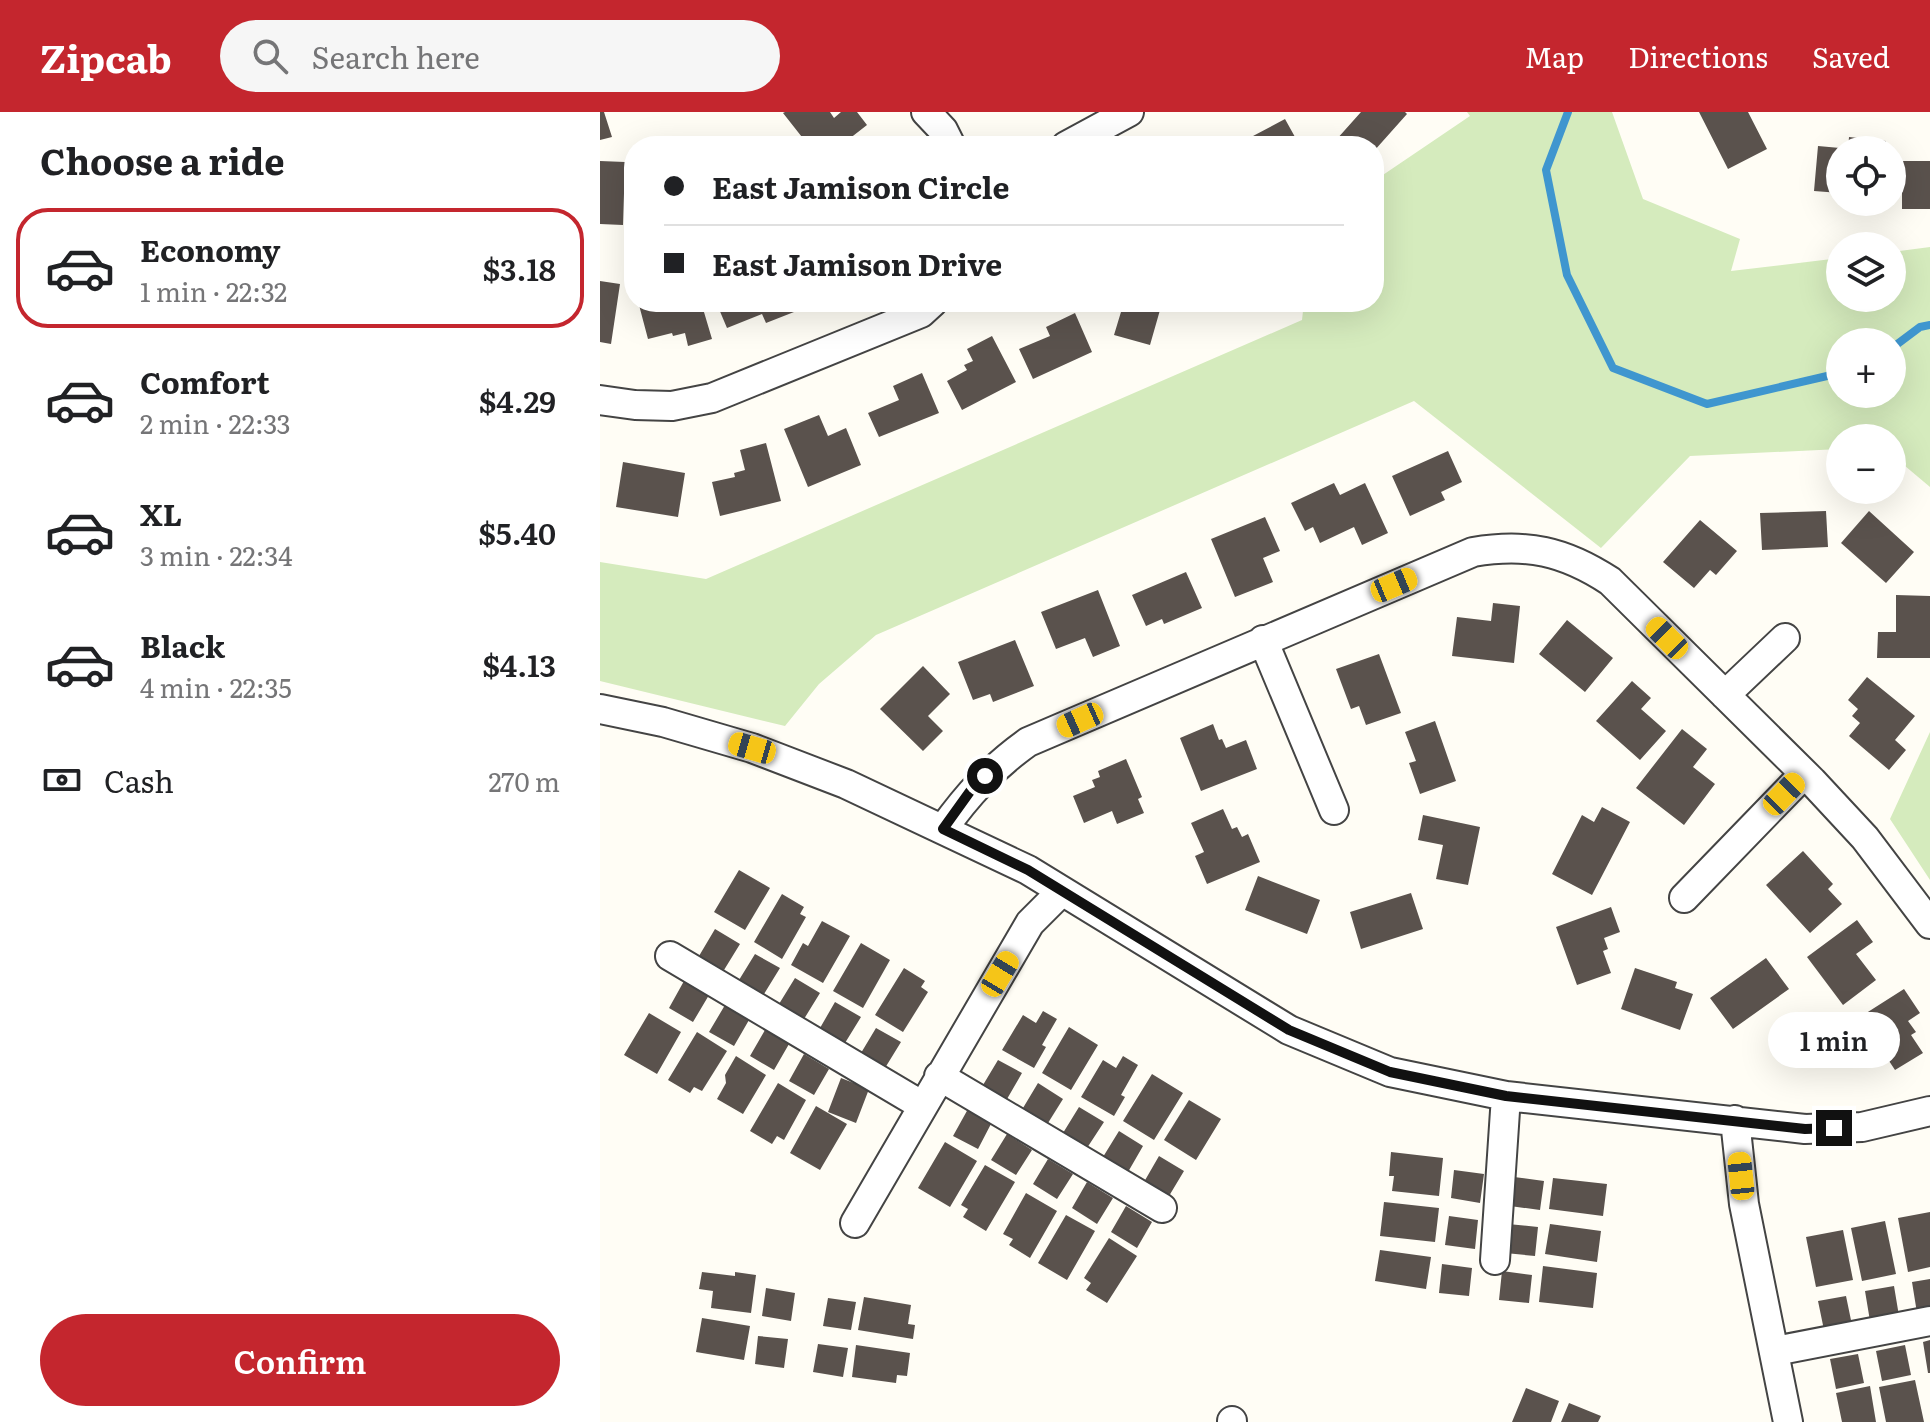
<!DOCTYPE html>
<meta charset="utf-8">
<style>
body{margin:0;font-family:Literata,serif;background:#f6f6f6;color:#202124;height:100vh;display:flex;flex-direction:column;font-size:30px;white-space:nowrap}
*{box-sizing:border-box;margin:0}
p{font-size:26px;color:#757577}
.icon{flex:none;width:44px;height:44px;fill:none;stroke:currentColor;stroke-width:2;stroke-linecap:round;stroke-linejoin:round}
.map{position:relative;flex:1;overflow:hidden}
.side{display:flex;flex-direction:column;background:#fff;width:600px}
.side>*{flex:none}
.banner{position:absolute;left:24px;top:24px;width:760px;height:176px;border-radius:32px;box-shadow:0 8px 32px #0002;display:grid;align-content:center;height:176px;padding:0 40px;background:#fff}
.buttons{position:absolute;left:1226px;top:24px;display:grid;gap:16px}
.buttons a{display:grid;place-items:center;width:80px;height:80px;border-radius:50%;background:#fff;box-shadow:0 8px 32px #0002;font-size:40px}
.end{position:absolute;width:36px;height:36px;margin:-18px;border:10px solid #111;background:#fff;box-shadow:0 0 0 4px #fff}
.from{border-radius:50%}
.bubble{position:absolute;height:56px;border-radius:28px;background:#fff;box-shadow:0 8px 32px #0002;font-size:26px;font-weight:600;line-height:56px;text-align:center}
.car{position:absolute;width:24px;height:48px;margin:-24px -12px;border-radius:10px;box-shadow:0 0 6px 2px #0007;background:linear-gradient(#f5c518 24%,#345 0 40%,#f5c518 0 76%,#345 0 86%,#f5c518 0)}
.banner b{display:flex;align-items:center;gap:28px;height:76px;font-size:30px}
.banner b+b{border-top:2px solid #e0e0e0}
.banner i{width:20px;height:20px;background:#202124}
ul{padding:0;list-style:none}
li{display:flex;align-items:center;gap:24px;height:120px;margin:0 16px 12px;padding:0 24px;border:4px solid transparent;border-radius:32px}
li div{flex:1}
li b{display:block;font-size:30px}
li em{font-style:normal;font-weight:600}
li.current{border-color:#c4262e}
li>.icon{width:72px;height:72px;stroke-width:1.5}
h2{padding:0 40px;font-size:36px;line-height:96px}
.pay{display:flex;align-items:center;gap:20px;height:88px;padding:0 40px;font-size:30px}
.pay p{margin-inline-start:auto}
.primary-button{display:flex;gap:16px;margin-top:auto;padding:16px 40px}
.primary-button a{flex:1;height:92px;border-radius:48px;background:#c4262e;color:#fff;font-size:32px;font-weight:600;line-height:92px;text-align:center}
header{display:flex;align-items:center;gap:48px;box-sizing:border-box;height:112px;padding:0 40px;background:#c4262e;color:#fff}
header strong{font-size:38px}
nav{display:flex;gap:44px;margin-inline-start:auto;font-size:28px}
.search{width:560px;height:72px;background:#f6f6f6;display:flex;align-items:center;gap:20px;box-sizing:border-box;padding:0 28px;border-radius:44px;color:#757577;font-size:30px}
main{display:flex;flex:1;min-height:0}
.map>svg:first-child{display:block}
.green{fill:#d5ebbd;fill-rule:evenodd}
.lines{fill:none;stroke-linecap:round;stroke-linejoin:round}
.stream{stroke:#3f96cf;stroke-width:8}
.building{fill:#5a524d}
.minor-casing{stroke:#444;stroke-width:32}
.minor{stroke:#fff;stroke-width:28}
.route{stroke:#111;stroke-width:10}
</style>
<header>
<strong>Zipcab</strong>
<div class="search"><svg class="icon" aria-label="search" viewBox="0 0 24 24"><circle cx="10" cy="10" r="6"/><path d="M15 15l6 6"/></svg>Search here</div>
<nav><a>Map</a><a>Directions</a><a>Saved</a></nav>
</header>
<main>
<section class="side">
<h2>Choose a ride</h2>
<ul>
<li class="current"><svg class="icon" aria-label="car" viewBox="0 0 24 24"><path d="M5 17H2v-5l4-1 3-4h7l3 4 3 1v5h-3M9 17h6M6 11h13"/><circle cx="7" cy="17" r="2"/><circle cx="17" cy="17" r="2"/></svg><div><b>Economy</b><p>1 min · 22:32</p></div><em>$3.18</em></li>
<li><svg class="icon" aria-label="car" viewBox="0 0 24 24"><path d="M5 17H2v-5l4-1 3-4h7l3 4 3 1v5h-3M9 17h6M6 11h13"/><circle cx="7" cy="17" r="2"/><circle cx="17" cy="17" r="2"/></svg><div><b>Comfort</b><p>2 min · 22:33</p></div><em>$4.29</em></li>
<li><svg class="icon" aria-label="car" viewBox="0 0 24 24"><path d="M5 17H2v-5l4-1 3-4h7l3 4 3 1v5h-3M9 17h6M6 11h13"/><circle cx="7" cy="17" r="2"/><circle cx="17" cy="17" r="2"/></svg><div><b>XL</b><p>3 min · 22:34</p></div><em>$5.40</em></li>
<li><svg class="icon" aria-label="car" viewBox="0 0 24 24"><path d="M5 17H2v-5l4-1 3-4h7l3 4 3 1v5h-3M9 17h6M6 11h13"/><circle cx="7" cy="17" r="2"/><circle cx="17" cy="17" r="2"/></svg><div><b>Black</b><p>4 min · 22:35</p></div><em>$4.13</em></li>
</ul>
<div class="pay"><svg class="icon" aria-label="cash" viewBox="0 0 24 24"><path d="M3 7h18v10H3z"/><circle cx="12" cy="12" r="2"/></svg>Cash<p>270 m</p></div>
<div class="primary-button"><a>Confirm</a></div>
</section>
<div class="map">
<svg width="1330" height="1310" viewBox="0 0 1330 1310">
<rect width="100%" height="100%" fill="#fffdf5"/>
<!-- green -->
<path class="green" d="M867,0H1012L1043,87L1140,127L1131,159L1240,146V186H1292V140L1330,135V375L1292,343V326H1240V337L1090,344L1001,436L814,289L276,523L219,572L185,614L0,569V450L106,467L702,208L704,190H774V69L870,4ZM1240,230H1292V282H1240Z
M1330,620V768L1290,707Z"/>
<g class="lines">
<!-- stream -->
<path class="stream" d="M968,0L946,58L967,163L1013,256L1107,292L1240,261
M1292,236L1320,215L1330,213"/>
</g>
<!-- building -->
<path class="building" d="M0,0H4L12,25L0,28Z
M185,0H230L234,6L241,0H257L267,13L240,34H209L183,1Z
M761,0H805L807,2L774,39V34H743L736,28Z
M1099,0H1148L1167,37L1128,57Z
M685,7L700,34H634Z
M1249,25L1286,29L1285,38H1248Z
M1218,34L1240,36V81L1214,79Z
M0,49L25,50L23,113L0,112Z
M1302,49H1330V97H1302Z
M1258,90H1279L1278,99H1258Z
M0,169L20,172L11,232L0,230Z
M50,190H101L112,227L88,234L85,221L73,224L72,221L48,227L39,193Z
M116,190H190L194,200L166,211L162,202L127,216Z
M524,190H559L557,197L560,198L550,233L514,223Z
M475,201L492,240L433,267L419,237L450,224L446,215Z
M392,224L416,270L362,298L347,269L367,258L364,253L373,249L367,237Z
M322,261L339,301L279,325L268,301L299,288L293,274Z
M219,303L228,324L246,316L261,353L208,375L184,317Z
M166,331L181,389L120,404L112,370L135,365L134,361L145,358L140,338Z
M848,339L862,370L841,380L845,388L810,404L792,364Z
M23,350L85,361L78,405L16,395Z
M734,371L740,383L765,371L788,421L762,433L754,415L720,431L713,415L705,419L691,391Z
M1226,399L1228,435L1162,438L1160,401Z
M1269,399L1314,440L1286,471L1241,431Z
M665,405L680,439L663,446L673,470L635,485L611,427Z
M1100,408L1137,439L1116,463L1110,458L1094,476L1063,450Z
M586,460L602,496L564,512L562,507L546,514L532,483Z
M498,478L520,534L493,545L485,526L456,537L441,500Z
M1296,483L1330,484V546H1277L1278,520H1296Z
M893,491L920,494L914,551L852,544L857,505L891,509Z
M967,508L1013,546L985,580L939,542Z
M415,528L434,574L393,590L390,582L373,588L358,550Z
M779,542L801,601L766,613L759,594L751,597L736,557Z
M323,554L350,582L328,604L343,619L323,639L280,597Z
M1267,565L1315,604L1295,628L1306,638L1289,658L1249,624L1260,611L1252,604L1258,597L1248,588Z
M1032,569L1051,586L1041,597L1066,619L1040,648L996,609Z
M835,609L856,669L820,682L809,651L816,649L805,620Z
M613,612L619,628L622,627L626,636L646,628L657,657L601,679L580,626Z
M1082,617L1107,637L1093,655L1115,672L1084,713L1036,676Z
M526,647L542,685L538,687L544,701L517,712L512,699L484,711L473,684L495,675L492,668L500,665L498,659Z
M1002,695L1030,710L992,783L952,762L982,703L994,710Z
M623,697L632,717L637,715L642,725L648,722L660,750L607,772L595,744L604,740L591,711Z
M823,703L880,715L868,773L836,767L843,733L818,728Z
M1203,739L1233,772L1228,777L1242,792L1210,821L1166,773Z
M139,758L170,776L145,818L114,800Z
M658,764L720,788L707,822L645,798Z
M811,781L823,817L761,837L750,800Z
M182,782L204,795L200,802L206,805L182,847L154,830Z
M1011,795L1020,820L1004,826L1008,837L1003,839L1011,861L977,873L956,815Z
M1257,808L1273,830L1256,842L1276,868L1243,893L1207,845Z
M222,809L250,824L223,871L191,853L203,831L208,834Z
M115,817L140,832L124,858L99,844Z
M261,831L290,848L263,896L233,879Z
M155,842L180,856L164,882L139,868Z
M1166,846L1189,877L1133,917L1110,886Z
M304,856L325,869L321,875L328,880L303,920L275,903Z
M1035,856L1077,870L1075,876L1093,882L1080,918L1021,897Z
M195,866L220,881L204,907L179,892Z
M84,869L109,883L93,910L69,896Z
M1304,877L1320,901L1308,909L1316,920L1311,923L1323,941L1295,958L1260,905Z
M235,890L261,905L245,931L220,916Z
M125,893L149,908L134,934L109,920Z
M443,899L457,907L442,933L446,935L434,956L402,938L423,903L436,911Z
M49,901L81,920L57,962L24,943Z
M469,915L498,933L471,978L442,961Z
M276,916L301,930L285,956L261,941Z
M165,918L189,932L174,958L150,944Z
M97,920L127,939L102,979L94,975L90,981L68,968Z
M204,942L229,957L214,983L189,969Z
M136,944L166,963L143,1002L117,987L126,971L125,963Z
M523,944L538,953L521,983L525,985L514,1004L481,985L503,948L516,956Z
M398,948L422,961L407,987L383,973Z
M552,962L583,981L554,1028L523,1009Z
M241,966L269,977L256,1011L228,1000Z
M178,971L206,988L184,1028L177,1024L172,1032L150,1019Z
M438,971L463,987L448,1011L423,996Z
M589,988L621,1007L596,1048L564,1028Z
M216,994L247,1012L220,1058L190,1041Z
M479,995L504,1010L487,1036L463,1021Z
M368,997L392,1010L378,1037L353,1024Z
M519,1019L543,1034L528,1060L503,1045Z
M407,1022L432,1038L416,1063L391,1048Z
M345,1030L377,1049L350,1095L318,1076Z
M791,1040L843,1046L839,1084L792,1079L794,1064H789Z
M559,1044L584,1059L569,1084L544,1070Z
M448,1047L473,1062L457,1087L433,1072Z
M385,1053L415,1070L386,1119L363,1105L368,1097L361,1093Z
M854,1058L884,1062L880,1091L851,1086Z
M914,1065L944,1069L940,1098L910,1094Z
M953,1066L1007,1072L1003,1104L949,1097Z
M487,1070L513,1086L497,1112L472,1096Z
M426,1081L457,1099L430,1146L409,1133L413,1127L403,1122Z
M784,1090L839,1096L835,1130L780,1124Z
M526,1094L552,1110L537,1136L511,1120Z
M1330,1100V1155L1308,1160L1298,1106Z
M466,1103L495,1119L467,1168L438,1151Z
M849,1104L878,1108L875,1137L845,1133Z
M1285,1109L1296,1162L1262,1169L1251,1116Z
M908,1112L938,1115L935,1144L905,1141Z
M950,1112L1001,1119L997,1150L945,1142Z
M1243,1118L1253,1168L1216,1175L1206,1125Z
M509,1126L537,1144L507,1191L486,1178L491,1171L484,1166Z
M780,1138L831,1145L826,1177L775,1169Z
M842,1152L872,1156L869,1184L839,1181Z
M943,1154L997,1161L993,1196L939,1190Z
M902,1159L932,1163L929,1191L899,1188Z
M102,1160L135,1164V1160L156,1163L151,1201L111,1196L113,1179L99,1177Z
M1330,1167V1198L1317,1201L1312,1170Z
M1294,1174L1299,1204L1270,1209L1265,1179Z
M166,1176L195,1181L191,1209L162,1204Z
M1246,1184L1252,1213L1224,1218L1218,1189Z
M264,1185L311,1193L308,1212L315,1213L313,1227L258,1218Z
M228,1186L256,1190L251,1218L223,1214Z
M102,1206L150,1214L144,1248L96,1240Z
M158,1224L188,1227L184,1256L155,1252Z
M1330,1228V1261H1328L1323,1230Z
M218,1232L248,1236L243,1265L213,1260Z
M256,1233L310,1241L307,1264L297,1263L296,1271L252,1265Z
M1305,1233L1311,1263L1282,1269L1276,1239Z
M1258,1242L1264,1271L1236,1277L1230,1247Z
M1315,1268L1324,1310H1286L1279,1275Z
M1270,1274L1276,1310H1242L1236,1281Z
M926,1276L959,1289L951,1310H912Z
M969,1291L1001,1304L998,1310H961Z"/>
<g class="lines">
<defs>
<path id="minor" d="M326,0L343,18L351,34
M466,34L529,0
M0,288L35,293L72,294L112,286L321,201L333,190
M663,528L734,698
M1125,583L1185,526
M0,597L63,610L152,636L246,672L428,758L689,918L790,960L906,984L1205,1017L1262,1015L1330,999
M343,717C368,682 393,655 428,630L873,440C927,431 964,439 1010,469L1212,669L1265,726L1330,812
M1084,786L1204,662
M70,844L323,994
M339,964L562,1096
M1135,1008L1144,1092L1188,1310
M255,1111L430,811L462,779
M895,1148L906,984
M1175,1239L1330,1209
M632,1309V1310"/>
</defs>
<!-- minor casing -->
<use href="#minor" class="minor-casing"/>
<!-- minor -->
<use href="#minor" class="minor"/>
</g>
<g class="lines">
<!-- route -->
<path class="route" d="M385,664L371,678L343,717L428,758L689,918L790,960L906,984L1205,1017L1234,1016"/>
</g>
</svg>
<div class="buttons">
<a><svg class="icon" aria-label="locate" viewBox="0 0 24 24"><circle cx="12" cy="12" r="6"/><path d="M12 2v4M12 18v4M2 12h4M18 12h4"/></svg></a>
<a><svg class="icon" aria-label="layers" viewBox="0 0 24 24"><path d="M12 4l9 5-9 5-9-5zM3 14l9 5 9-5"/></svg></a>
<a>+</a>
<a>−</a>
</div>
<i class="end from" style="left:385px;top:664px"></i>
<i class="end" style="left:1234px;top:1016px"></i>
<div class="bubble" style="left:1168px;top:900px;width:132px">1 min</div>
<i class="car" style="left:794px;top:473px;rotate:67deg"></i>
<i class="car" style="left:1067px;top:526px;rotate:315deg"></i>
<i class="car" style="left:480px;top:608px;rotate:246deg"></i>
<i class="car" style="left:152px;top:636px;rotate:286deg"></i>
<i class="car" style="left:1184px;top:682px;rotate:44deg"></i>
<i class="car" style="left:400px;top:862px;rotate:31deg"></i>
<i class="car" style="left:1141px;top:1064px;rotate:354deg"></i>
<div class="banner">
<b><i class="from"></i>East Jamison Circle</b>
<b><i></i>East Jamison Drive</b>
</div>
</div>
</main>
